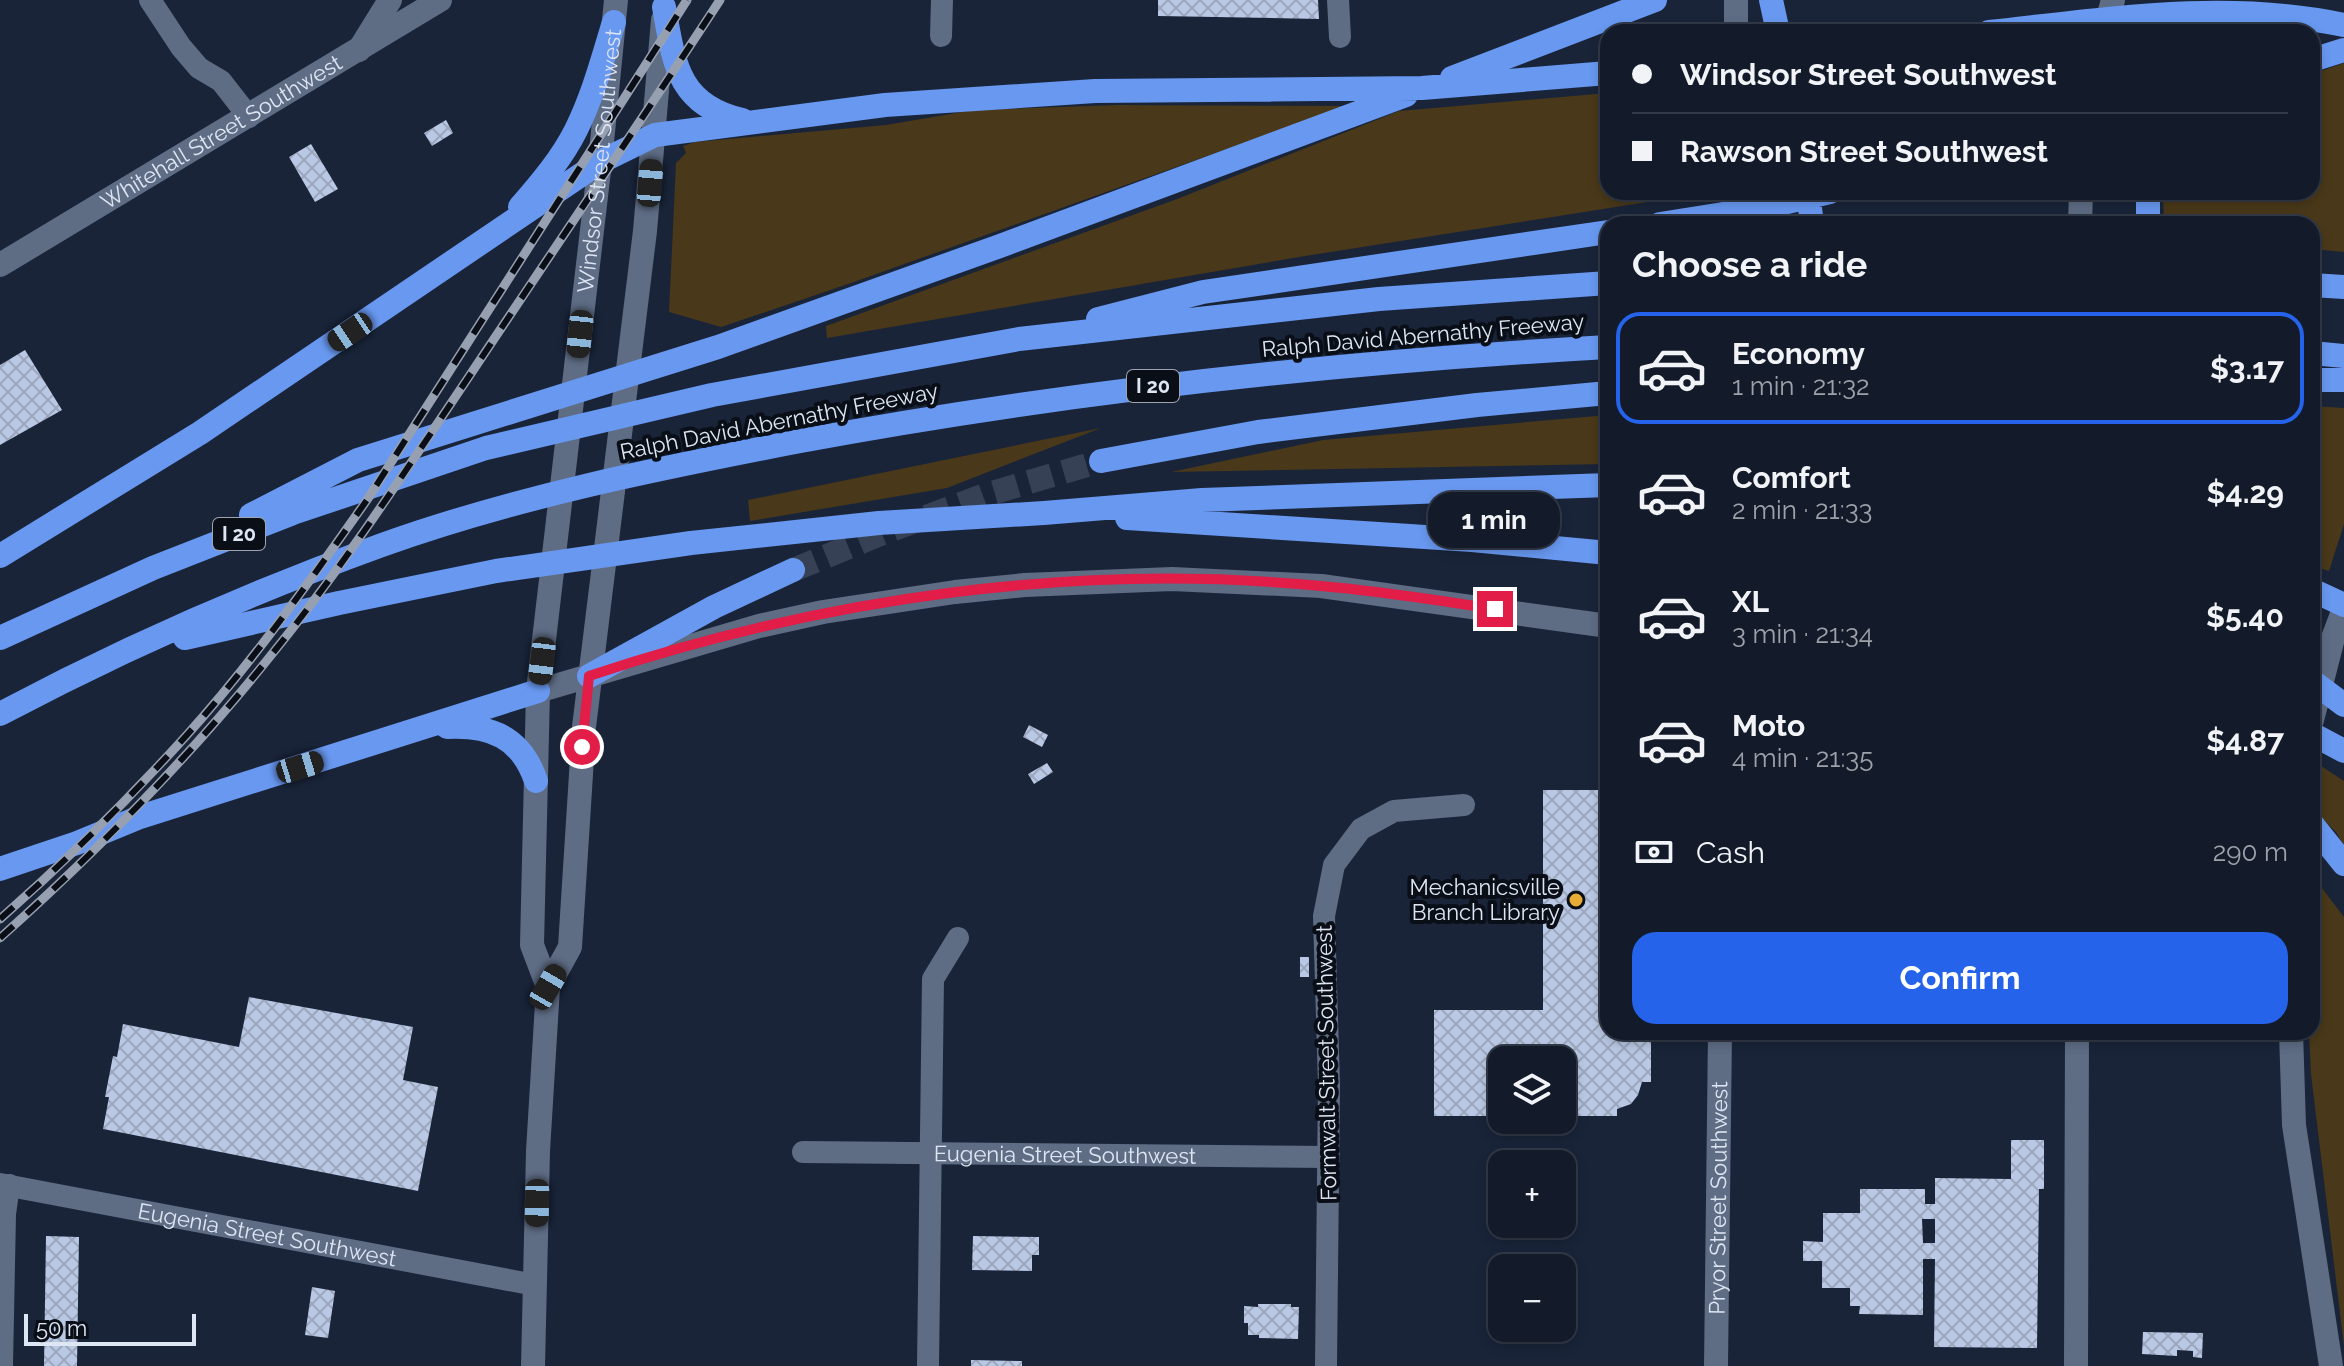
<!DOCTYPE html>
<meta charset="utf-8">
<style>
body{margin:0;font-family:Raleway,sans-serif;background:#1c2433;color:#f1f3f6;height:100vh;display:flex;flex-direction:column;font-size:30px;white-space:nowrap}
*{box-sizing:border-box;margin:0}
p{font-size:26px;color:#9da1a9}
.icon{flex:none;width:44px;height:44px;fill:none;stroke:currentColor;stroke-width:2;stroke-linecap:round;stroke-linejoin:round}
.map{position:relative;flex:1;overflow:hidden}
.sheet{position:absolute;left:1600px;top:216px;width:720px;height:824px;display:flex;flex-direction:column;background:#131b2b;border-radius:24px;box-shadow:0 4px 12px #0003,0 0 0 2px #323947}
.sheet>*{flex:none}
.banner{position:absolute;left:1600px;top:24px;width:720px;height:176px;border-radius:24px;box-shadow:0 4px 12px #0003,0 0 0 2px #323947;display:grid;align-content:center;height:176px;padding:0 32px;background:#131b2b}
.tools{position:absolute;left:1488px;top:1046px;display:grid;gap:16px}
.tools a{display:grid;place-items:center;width:88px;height:88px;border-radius:16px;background:#131b2b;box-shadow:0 4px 12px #0003,0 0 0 2px #323947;font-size:40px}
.scale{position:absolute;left:24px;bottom:20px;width:172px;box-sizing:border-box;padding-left:8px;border:4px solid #dee6f4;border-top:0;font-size:22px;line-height:28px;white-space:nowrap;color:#dee6f4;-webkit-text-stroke:6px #090e17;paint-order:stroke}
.end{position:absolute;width:36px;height:36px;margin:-18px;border:10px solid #e11d48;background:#fff;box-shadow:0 0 0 4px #fff}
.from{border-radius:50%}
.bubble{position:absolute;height:56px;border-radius:24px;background:#131b2b;box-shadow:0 4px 12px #0003,0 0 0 2px #323947;font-size:26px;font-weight:700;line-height:56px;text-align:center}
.car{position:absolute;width:24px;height:48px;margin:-24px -12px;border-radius:10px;box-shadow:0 0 6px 2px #0007;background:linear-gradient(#222 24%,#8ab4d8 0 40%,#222 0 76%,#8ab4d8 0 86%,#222 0)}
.banner b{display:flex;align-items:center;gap:28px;height:76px;font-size:30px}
.banner b+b{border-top:2px solid #323947}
.banner i{width:20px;height:20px;background:#f1f3f6}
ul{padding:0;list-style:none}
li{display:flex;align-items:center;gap:24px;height:112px;margin:0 16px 12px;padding:0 16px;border:4px solid transparent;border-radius:24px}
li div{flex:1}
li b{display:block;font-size:30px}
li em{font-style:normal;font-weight:700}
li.active{border-color:#2563eb}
li>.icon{width:72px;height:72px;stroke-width:1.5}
h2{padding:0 32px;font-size:36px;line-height:96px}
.pay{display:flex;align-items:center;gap:20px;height:88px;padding:0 32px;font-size:30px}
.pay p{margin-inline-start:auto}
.action{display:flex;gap:16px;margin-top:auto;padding:16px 32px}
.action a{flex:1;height:92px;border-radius:24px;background:#2563eb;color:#fff;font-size:32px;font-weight:700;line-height:92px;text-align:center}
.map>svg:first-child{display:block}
.green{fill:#493819}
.building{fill:url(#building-cross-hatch);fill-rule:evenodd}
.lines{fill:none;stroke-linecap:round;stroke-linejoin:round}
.motorway-tunnel{stroke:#374155;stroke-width:24;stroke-dasharray:24 12;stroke-linecap:butt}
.minor{stroke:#5e6c84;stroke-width:22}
.tertiary{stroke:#5e6c84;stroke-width:24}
.secondary{stroke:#5e6c84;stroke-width:24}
.motorway{stroke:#6898f0;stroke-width:24}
.rail-casing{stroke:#97a0b0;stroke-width:9}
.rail{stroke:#090e17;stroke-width:6;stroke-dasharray:18;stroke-linecap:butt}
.route{stroke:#e11d48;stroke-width:10}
.poi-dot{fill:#e6ac36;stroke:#090e17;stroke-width:3}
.labels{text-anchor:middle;stroke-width:8;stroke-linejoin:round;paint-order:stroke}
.shield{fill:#090e17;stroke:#9ea5b2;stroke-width:2}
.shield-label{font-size:20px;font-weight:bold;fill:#dee6f4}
.street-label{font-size:22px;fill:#dee6f4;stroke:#090e17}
.poi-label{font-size:22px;fill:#dee6f4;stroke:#090e17;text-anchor:end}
</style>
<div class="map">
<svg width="2344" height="1366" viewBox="0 0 2344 1366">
<defs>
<pattern id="building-cross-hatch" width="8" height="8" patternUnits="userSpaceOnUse" patternTransform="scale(2)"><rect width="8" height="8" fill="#b9c8e4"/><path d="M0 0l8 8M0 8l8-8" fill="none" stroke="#9ca7bd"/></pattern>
</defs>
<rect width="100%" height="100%" fill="#192439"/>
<!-- green -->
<path class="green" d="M2344,63V252L2312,249V224H2164L2163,192H2312V74Z
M1608,93V192L1698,194L1299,257L827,338L826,326L1177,199L1399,111Z
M1118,105L1347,106L854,282L721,327L669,312L676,163L686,153L683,146L695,142L886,125L974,110Z
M2312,406L2344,408V524L2329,571L2312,566Z
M1608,415V464L1171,472L1323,440Z
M1101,428L947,488L750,521L748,500Z
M2312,760L2344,781V846L2336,832L2312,809Z
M2312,875L2344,917V1346L2311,1074L2309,1032H2312Z"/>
<!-- building -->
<path class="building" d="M1158,0H1318L1319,19L1158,16Z
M446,120L453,133L432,146L424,133Z
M311,144L338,189L315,202L289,157Z
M25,350L62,410L0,445V365Z
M1029,725L1048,735L1042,747L1023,737Z
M1047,763L1053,772L1034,784L1028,774Z
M1543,790H1608V1032H1651V1082H1642L1638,1095L1631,1104L1617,1109V1116H1562V1060H1502V1116H1434V1010H1543Z
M1300,957H1309V977H1300Z
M249,997L413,1027L403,1080L438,1087L418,1191L103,1129L109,1097H105L113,1056L117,1057L123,1024L239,1047Z
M2011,1140H2044V1189H2039L2037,1348L1934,1347L1935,1259H1923V1315L1859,1314L1860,1306H1850V1288H1822V1261H1803V1241L1823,1242V1213H1860V1189H1925V1204H1935V1178L2011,1179ZM1922,1219H1935V1243H1923Z
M46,1236L79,1237L77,1366H44Z
M973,1236L1039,1237V1255H1032V1271L972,1270Z
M312,1287L335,1291L328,1338L305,1335Z
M1258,1304H1291V1307H1299L1298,1339L1259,1338V1335H1248V1323H1244V1306L1258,1307Z
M2143,1332L2203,1333L2202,1358L2193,1357V1351L2177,1350V1356L2142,1354Z
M971,1360L1022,1361V1366H971Z"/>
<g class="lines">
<!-- motorway-tunnel -->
<path class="motorway-tunnel" d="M793,570L883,533L985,495L1101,461"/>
<!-- minor -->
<g class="minor">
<path d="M150,0L181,47L199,68L221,81L249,117"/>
<path d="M1338,0L1340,37"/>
<path d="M941,36L942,0"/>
<path id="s1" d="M803,1152L1329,1157"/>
<path id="s2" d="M0,1184L535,1285"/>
<path d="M2,1366L5,1214L9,1185"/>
<path d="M928,1366L933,979L958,938"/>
<path d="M1326,1366L1329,1085L1324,916L1334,865L1361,829L1394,811L1464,805"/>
</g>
<!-- tertiary -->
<g class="tertiary">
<path d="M359,50L390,0"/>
<path d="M548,987L570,947L584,727L645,231L663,20"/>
<path id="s3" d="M533,1366L538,1151L548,987L532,945L538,691L600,162L616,0"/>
</g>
<!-- secondary -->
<g class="secondary">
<path d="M1736,32V0"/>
<path d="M2104,32L2113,0"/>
<path d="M1732,224L1733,192"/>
<path d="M2080,224L2081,192"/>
<path id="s4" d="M0,265L440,0"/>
<path d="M538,691L759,626L823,612L955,592L1025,585L1172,579L1321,586L1608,626"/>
<path d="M2312,720L2333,638L2344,609"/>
<path d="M2291,1032L2294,1125L2331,1366"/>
<path id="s5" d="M1716,1366L1720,1032"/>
<path d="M2076,1366L2077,1032"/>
</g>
<!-- motorway -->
<path class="motorway" d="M1771,0L1778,32
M664,7C674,64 678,105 742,120
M1989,32C2108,19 2226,0 2344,25
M2312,60L2344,50
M1452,78L1655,0
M1808,192L1812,224
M2148,192V224
M520,207C541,183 562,158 576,130C593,96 603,58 614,22
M1660,224L1761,208L1830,192
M2312,285L2344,287
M1098,319L1203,292L1608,232
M2312,353L2344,356
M2312,380H2344
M1101,461L1258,432L1477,405L1608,393
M251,515L358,460L718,347L1000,246L1406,95
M1127,518L1472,540L1608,553
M0,556L200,433L600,162L655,135L885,105L1095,91L1422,88L1608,73
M2312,590L2344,605
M0,638L153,568L293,513L486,448L712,395L1019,339L1379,299L1608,283
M185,638L339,603L496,571L691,543L879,523L1044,513L1202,500L1608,485
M589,676L714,607L793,570
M2312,681L2344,705
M0,714C122,649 252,592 382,545C516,497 656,469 795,442C1064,392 1335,362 1608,347
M447,727C491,725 521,737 536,781
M2312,734L2344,751
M2312,824L2344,864
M0,869L77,843L140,817L538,691"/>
<defs>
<path id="rail" d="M0,919C65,862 127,801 186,736C252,663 310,581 367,500L687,0
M0,938C96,852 187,760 268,659C341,570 404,473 468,378C552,252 637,127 720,0"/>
</defs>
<!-- rail casing -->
<use href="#rail" class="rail-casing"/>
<!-- rail -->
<use href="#rail" class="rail"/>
</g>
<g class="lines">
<!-- route -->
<path class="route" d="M582,747L589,676C823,598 1074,562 1321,586C1379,591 1437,600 1495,609"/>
</g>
<!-- markers -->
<circle class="poi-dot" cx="1576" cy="900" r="8"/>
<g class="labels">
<!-- shield labels -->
<g class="shield">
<rect x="1127" y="370" width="52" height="32" rx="6"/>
<rect x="213" y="518" width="52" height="32" rx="6"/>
</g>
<g class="shield-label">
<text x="1153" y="393">I 20</text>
<text x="239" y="541">I 20</text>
</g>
<!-- street labels -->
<g class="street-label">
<text dy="8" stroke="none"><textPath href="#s4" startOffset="258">Whitehall Street Southwest</textPath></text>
<text dy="8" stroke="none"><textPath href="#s3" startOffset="1212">Windsor Street Southwest</textPath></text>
<text transform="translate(1423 335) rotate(-5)" y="8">Ralph David Abernathy Freeway</text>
<text transform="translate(779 421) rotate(-11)" y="8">Ralph David Abernathy Freeway</text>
<text transform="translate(1326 1063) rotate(-91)" y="8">Formwalt Street Southwest</text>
<text dy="8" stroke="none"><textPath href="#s1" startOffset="262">Eugenia Street Southwest</textPath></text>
<text dy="8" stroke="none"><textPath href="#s5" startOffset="168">Pryor Street Southwest</textPath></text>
<text dy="8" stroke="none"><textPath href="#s2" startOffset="272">Eugenia Street Southwest</textPath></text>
</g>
<!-- poi labels -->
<g class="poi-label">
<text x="1560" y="895">Mechanicsville<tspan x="1560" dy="25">Branch Library</tspan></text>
</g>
</g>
</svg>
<div class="tools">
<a><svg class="icon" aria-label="layers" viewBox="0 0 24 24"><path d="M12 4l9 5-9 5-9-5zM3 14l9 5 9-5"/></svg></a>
<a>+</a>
<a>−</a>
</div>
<div class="scale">50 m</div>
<i class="end from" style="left:582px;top:747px"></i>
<i class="end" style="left:1495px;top:609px"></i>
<div class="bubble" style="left:1428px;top:492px;width:132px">1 min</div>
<i class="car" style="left:650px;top:183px;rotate:5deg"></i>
<i class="car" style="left:350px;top:332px;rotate:236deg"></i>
<i class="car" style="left:580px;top:334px;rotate:186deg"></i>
<i class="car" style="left:542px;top:661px;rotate:187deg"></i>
<i class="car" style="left:300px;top:767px;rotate:73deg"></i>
<i class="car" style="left:548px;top:987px;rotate:30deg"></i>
<i class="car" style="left:537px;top:1203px;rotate:181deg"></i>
<div class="banner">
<b><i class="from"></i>Windsor Street Southwest</b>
<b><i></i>Rawson Street Southwest</b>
</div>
<section class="sheet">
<h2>Choose a ride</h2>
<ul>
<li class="active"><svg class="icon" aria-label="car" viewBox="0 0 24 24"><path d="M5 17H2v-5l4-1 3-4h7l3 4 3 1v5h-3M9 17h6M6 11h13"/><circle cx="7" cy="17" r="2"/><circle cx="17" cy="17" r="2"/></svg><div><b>Economy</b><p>1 min · 21:32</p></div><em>$3.17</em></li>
<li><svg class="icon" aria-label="car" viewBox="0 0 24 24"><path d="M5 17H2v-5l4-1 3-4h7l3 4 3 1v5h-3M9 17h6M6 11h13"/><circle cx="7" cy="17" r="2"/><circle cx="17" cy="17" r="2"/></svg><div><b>Comfort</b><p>2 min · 21:33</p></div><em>$4.29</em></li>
<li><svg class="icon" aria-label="car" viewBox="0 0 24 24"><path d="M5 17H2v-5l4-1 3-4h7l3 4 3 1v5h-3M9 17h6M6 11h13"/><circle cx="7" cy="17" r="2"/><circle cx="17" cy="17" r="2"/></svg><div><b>XL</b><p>3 min · 21:34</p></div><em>$5.40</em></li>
<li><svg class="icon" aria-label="car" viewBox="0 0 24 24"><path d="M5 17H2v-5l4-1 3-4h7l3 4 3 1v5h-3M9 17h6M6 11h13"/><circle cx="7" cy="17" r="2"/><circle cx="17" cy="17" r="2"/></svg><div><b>Moto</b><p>4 min · 21:35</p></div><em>$4.87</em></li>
</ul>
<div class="pay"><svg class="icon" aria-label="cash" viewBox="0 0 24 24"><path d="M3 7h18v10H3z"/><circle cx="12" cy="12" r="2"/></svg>Cash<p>290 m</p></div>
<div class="action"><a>Confirm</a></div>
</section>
</div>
